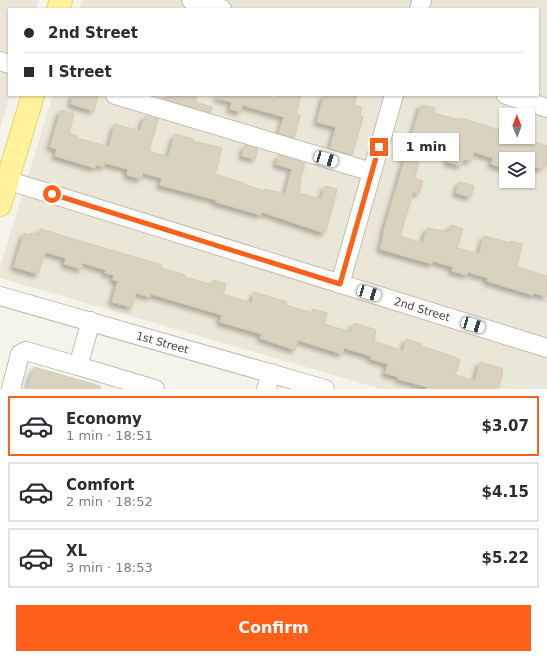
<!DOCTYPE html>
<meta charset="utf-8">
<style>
body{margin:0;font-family:"DejaVu Sans",sans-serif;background:#f2f2f3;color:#2b2b33;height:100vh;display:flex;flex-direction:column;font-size:15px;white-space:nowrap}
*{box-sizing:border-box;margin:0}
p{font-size:13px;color:#7c7c81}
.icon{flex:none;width:22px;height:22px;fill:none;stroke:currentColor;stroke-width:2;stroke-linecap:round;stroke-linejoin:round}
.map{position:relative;height:389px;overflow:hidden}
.details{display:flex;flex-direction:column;background:#fff;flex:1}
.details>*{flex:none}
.guide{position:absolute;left:8px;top:8px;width:531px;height:88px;border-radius:0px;box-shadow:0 1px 3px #0004;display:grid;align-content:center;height:88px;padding:0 16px;background:#fff}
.needle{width:26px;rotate:359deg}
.buttons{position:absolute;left:499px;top:108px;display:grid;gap:8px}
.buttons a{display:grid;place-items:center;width:36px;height:36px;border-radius:0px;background:#fff;box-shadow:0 1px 3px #0004;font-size:20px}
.end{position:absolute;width:18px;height:18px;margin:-9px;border:5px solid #fe6019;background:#fff;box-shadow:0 0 0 2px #fff}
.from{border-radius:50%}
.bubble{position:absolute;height:28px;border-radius:0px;background:#fff;box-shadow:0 1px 3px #0004;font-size:13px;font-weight:700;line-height:28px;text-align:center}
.car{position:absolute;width:12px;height:24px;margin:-12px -6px;border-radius:5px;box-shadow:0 0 3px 1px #0007;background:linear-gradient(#fff 24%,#345 0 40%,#fff 0 76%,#345 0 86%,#fff 0)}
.guide b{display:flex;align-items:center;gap:14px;height:38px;font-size:15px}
.guide b+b{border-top:1px solid #e1e1e2}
.guide i{width:10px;height:10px;background:#2b2b33}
ul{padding:7px 0 0;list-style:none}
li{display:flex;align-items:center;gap:12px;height:60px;margin:0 8px 6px;padding:0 8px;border:2px solid #e1e1e2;border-radius:0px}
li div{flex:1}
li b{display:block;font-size:15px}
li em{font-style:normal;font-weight:700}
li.selected{border-color:#fe6019}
li>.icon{width:36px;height:36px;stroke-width:1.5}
.button{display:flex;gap:8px;margin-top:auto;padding:8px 16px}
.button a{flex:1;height:46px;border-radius:0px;background:#fe6019;color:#fff;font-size:16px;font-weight:700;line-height:46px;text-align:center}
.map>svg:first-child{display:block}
.residential{fill:#eae7d8;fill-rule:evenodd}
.building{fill:#d8d2bf;stroke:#d3cbb2;filter:url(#shadow)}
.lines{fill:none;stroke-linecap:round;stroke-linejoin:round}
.minor-casing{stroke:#c1bead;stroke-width:20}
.major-casing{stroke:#e7d567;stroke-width:24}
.minor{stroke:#fff;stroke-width:18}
.major{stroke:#fff29a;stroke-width:22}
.route{stroke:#fe6019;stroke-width:5}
.labels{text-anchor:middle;stroke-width:3.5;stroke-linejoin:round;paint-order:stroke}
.street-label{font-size:11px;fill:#4a4638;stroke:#fff}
</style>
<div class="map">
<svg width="547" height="389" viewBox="0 0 547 389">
<defs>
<filter id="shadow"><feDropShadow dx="-3.5" dy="3.5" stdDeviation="2" flood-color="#0004"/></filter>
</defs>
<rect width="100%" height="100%" fill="#f5f4eb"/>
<!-- residential -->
<path class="residential" d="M0,0H39L36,9H9V95H10L0,129Z
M82,0H547V389H381L0,278V267L53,95H538V9H79ZM506,115H528V137H506ZM506,159H528V181H506Z"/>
<!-- building -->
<path class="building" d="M73,95H98L94,111L71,104Z
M168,95H197L195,102L212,107L210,113L167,100Z
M218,95H262L276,99L278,95H301L296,114L300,115L294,138L279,133L284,117L242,105L241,112L230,109L232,102L217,98Z
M324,95H357L354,105L362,107L360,116L363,117L352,155L330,148L336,127L317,122Z
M421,105L435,108L434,113L459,120L460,118L504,131L503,134L506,137L527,143L528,140L547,146V165L544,164L542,169L528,165V159H506V169L491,164L493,158L474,152L471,161L463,159L461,166L447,162L451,148L424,140L417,164H419L414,178L423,181L419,194L413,192L400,236L423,243L427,228L449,232L451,225L463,229L457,248L479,254L484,236L510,243L511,241L522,244L517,267L547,276V297L534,293L533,295L487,281L488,278L468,272L467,275L452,271L453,267L433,261L432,264L380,249L384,233H383Z
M61,110L74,114L69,133L78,136L77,138L109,147L115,124L140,131L145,116L158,119L149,151L168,157L175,134L193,139V141L222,148L215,174L244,183V184L264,191L265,189L285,194L292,169L276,164L279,155L305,163L299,183H301L299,193L321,199L325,186L337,189L326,231H324V233L262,212L261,215L216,202V200L160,185L162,178L143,173L141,179L127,175L128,169L105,163L104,167L96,165L95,168L55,156L57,149L50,147Z
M245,145L258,149L255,159L242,156Z
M459,182L474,186L471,197L456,193Z
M40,229L162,265L161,268L185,275V277L213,285L214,280L226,284L223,294L252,303L254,292L287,302L286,305L312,313L313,309L327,313L324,324L351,332L354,323L376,330L374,341L403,351L406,339L422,344L421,346L455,357V358L460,360L455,375L475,381L480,362L502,368V371L503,372L498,389H426L427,387L398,379L399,377L385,373L388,364L371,359V356L344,348L342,354L298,340L295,350L260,338L262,334L220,322L222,315L151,294L150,297L136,293L132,307L112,302L118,281L113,280L114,275L105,273L106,270L83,263L81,269L64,264L66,258L45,252L38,274L14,267L24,233L30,235L31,233L38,235Z
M34,367L100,386V389H27Z"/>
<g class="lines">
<defs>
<g id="minor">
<path d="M191,0L222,9"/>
<path d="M419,9L422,0"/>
<path d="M0,61L9,64"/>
<path d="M115,95L372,172"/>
<path d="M506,95L547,108"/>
<path id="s1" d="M0,178L547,348"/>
<path d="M340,284L394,95"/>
<path id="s2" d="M0,296L325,389"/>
<path d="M91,321L78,366L155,389"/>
<path d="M11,389L20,354L26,351L78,366"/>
<path d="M266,389L272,373"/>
</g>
<path id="major" d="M58,9L61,0
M0,205L33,95"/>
</defs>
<!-- minor casing -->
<use href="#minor" class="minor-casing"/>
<!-- major casing -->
<use href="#major" class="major-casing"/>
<!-- minor -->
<use href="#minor" class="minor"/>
<!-- major -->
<use href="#major" class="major"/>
</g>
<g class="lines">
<!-- route -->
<path class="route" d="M52,194L340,284L379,147"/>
</g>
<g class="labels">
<!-- street labels -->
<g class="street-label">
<text dy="4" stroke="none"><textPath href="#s1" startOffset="442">2nd Street</textPath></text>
<text dy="4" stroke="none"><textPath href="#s2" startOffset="169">1st Street</textPath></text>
</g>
</g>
</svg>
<div class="buttons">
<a><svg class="needle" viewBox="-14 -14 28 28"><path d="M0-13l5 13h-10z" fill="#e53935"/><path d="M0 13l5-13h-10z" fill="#7c7c81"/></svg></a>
<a><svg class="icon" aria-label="layers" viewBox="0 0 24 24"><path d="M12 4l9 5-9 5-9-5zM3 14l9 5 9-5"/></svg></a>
</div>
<i class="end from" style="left:52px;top:194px"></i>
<i class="end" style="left:379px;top:147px"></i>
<div class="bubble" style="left:393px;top:133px;width:66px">1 min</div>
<i class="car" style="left:326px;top:159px;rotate:107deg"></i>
<i class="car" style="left:369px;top:293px;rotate:107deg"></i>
<i class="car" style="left:473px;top:325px;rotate:107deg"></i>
<div class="guide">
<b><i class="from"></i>2nd Street</b>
<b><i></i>I Street</b>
</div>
</div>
<section class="details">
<ul>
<li class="selected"><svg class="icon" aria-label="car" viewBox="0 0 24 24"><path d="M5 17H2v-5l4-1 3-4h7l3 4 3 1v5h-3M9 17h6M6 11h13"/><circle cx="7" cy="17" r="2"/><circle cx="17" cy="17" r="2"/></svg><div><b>Economy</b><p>1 min · 18:51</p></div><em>$3.07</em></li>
<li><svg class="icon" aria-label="car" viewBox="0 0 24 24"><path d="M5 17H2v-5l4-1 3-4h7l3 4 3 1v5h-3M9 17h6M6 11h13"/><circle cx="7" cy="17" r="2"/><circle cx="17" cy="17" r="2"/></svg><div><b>Comfort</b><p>2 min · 18:52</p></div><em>$4.15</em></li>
<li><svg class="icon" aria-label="car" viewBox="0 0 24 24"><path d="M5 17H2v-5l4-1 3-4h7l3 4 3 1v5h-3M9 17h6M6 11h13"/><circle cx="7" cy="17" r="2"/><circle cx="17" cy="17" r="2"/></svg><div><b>XL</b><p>3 min · 18:53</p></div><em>$5.22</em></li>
</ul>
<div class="button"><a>Confirm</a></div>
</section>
